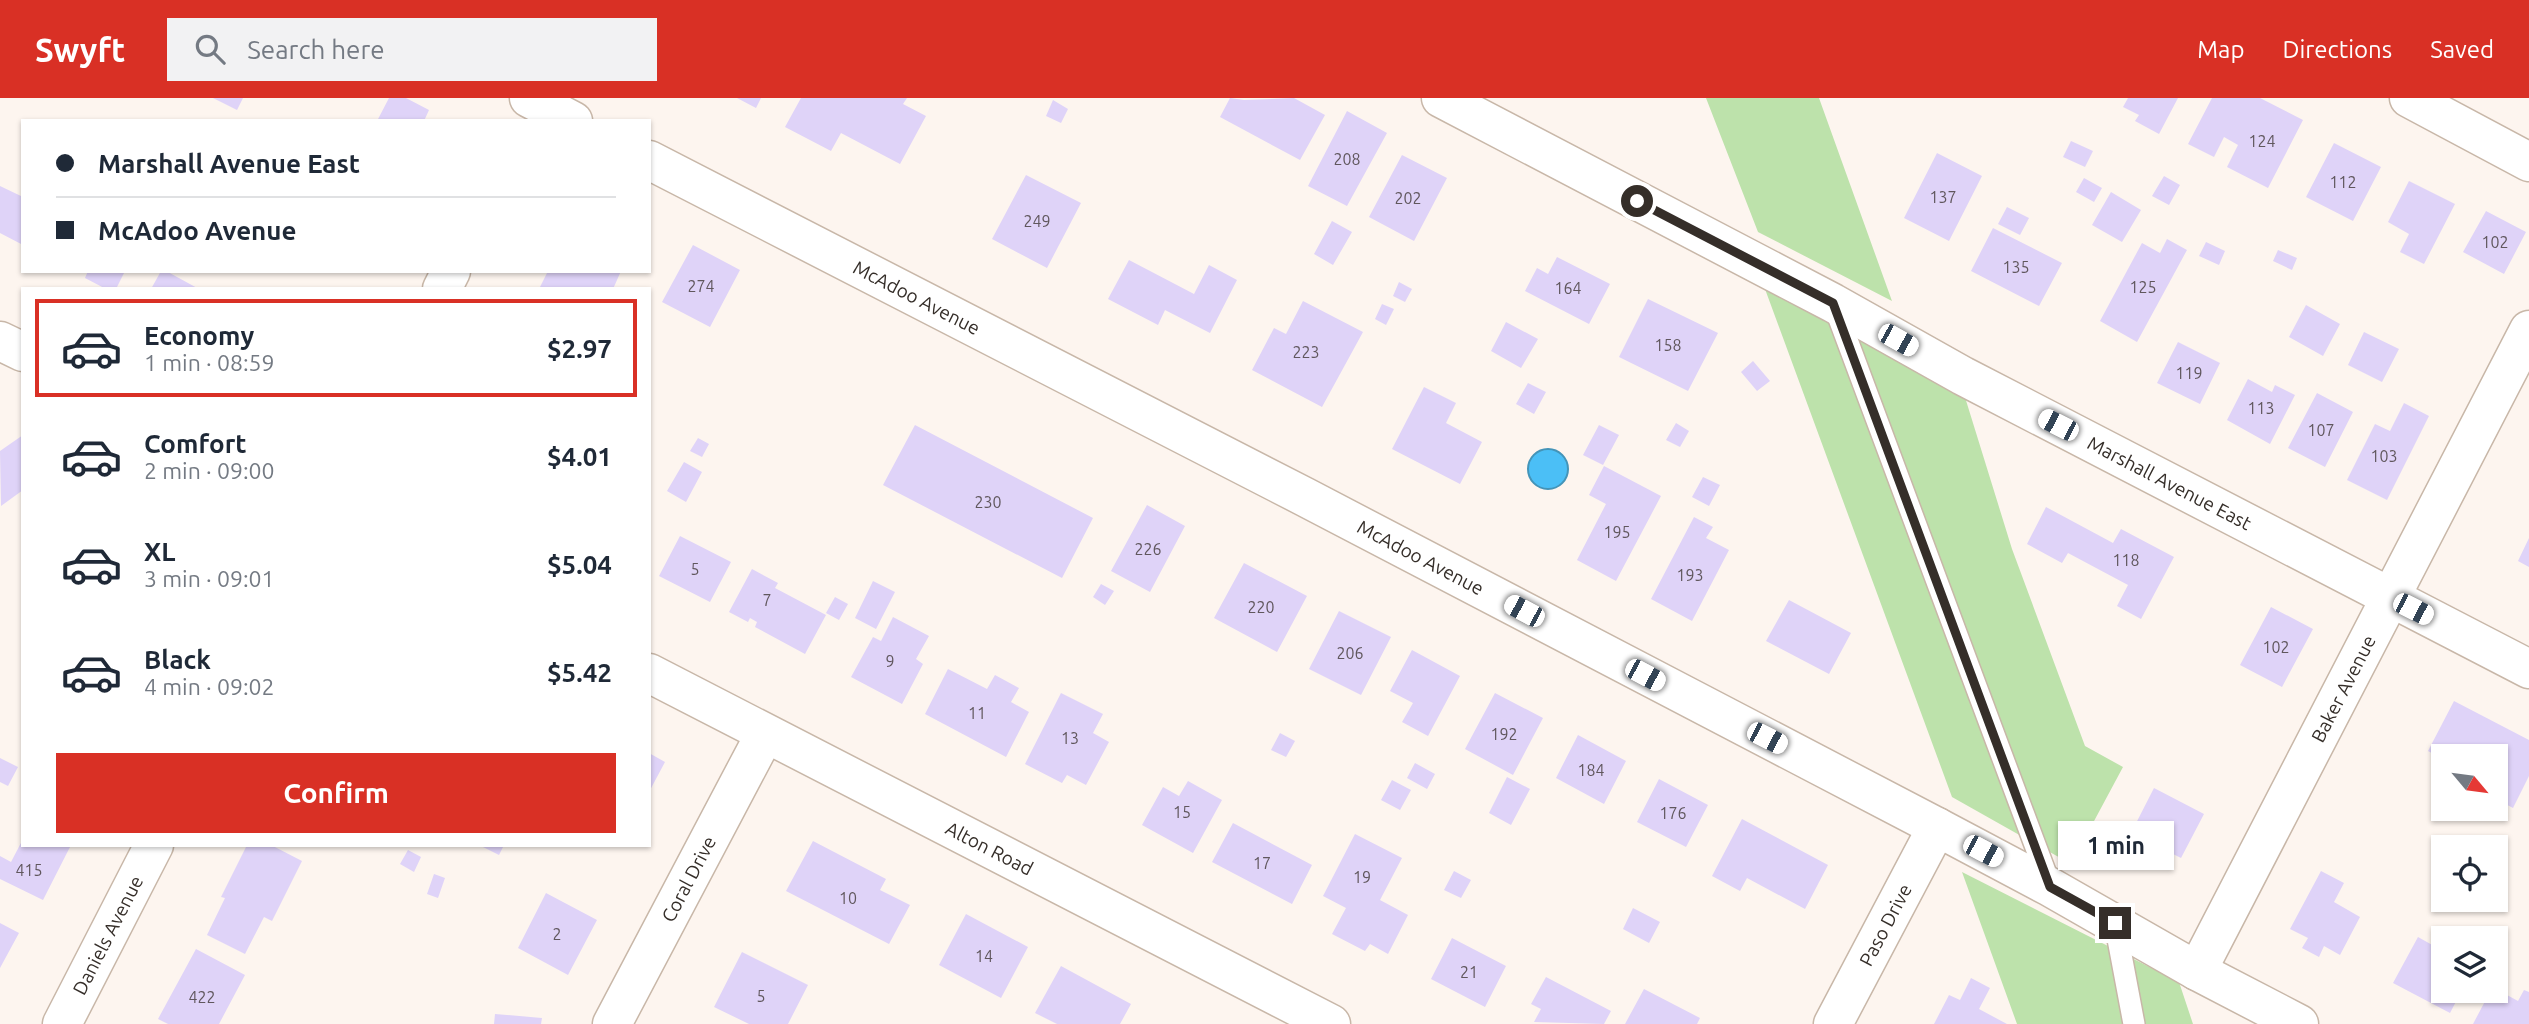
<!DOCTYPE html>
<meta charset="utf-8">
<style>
body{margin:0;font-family:Ubuntu,sans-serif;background:#f2f2f3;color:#1f2937;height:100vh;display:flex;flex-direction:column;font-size:26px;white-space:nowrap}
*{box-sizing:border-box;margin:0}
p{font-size:23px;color:#747a83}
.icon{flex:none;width:38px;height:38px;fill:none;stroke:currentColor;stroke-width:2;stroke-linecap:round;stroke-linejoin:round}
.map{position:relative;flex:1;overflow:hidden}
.panel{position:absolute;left:21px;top:189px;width:630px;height:560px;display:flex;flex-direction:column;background:#fff;border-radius:0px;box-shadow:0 2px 5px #0004}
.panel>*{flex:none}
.top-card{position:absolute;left:21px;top:21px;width:630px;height:154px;border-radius:0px;box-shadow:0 2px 5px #0004;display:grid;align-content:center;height:154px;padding:0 35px;background:#fff}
.needle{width:46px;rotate:119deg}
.fabs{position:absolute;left:2431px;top:646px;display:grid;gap:14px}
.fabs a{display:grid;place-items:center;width:77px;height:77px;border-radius:0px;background:#fff;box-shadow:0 2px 5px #0004;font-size:35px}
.end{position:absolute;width:32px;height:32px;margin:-16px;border:9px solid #352e29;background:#fff;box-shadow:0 0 0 4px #fff}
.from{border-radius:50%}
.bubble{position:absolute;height:49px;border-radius:0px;background:#fff;box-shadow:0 2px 5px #0004;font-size:23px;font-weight:700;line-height:49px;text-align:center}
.car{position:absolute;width:21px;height:42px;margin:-21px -10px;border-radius:9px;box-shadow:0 0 5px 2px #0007;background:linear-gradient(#fff 24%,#345 0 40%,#fff 0 76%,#345 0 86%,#fff 0)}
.top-card b{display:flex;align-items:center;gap:24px;height:66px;font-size:26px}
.top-card b+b{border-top:2px solid #e0e1e3}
.top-card i{width:18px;height:18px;background:#1f2937}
ul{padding:12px 0 0;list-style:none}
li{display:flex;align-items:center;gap:21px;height:98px;margin:0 14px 10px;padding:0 21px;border:4px solid transparent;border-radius:0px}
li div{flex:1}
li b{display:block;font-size:26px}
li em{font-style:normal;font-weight:700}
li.active{border-color:#d93025}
li>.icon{width:63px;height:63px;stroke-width:1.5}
.action{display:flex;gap:14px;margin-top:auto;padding:14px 35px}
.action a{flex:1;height:80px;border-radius:0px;background:#d93025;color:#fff;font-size:28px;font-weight:700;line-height:80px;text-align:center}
header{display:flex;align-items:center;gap:42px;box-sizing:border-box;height:98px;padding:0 35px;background:#d93025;color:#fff}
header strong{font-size:33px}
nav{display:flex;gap:38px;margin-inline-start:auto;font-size:24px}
.search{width:490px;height:63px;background:#f2f2f3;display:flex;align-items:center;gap:18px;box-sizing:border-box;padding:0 24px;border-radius:0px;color:#747a83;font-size:26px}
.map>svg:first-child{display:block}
.green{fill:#bde2ab}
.water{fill:#4bbff6;stroke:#4494b8;stroke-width:2}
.building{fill:#dfd3f8}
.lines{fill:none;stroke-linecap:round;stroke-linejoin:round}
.lane-casing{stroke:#c8b7a8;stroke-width:24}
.street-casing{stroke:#c8b7a8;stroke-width:41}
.lane{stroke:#fff;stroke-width:21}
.street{stroke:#fff;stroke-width:38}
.route{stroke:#352e29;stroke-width:9}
.labels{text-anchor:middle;stroke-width:7;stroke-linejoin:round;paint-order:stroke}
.number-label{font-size:16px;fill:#60575d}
.street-label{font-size:19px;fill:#352e29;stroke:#fdf5ef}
</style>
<header>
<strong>Swyft</strong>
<div class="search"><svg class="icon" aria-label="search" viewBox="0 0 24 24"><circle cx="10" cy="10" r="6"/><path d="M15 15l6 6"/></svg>Search here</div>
<nav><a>Map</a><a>Directions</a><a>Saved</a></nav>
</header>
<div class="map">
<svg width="2529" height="926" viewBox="0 0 2529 926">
<rect width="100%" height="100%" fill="#fdf5ef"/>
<!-- green -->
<path class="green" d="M1706,0H1819L1892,203L1758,134Z
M1765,191L1964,296L2012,451L2085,648L2123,669L2071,766L1952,699Z
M1962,774L2179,884L2193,926H2017Z"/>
<!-- water -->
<path class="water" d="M1528 371a20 20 0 1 1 40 0a20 20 0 1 1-40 0Z"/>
<!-- building -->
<path class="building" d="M213,0H243L237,12Z
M389,0H406L429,12L424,23H377Z
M737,0H761L756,10Z
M801,0H907L903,6L926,18L900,66L841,35L831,53L785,29Z
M1230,0L1244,2L1294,0L1325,17L1300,62L1220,19Z
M2128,0H2178L2159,36L2135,23L2139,17L2123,9Z
M2212,0H2260L2303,22L2268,90L2227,69L2238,47L2224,39L2214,59L2188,46Z
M1053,2L1068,11L1061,25L1046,18Z
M1347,13L1387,35L1347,108L1308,88Z
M2071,43L2093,53L2085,69L2063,59Z
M2334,45L2381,69L2353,123L2306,99Z
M1937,55L1982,78L1949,143L1904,120Z
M1402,57L1447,80L1414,143L1369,119Z
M1026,77L1081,105L1047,170L992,141Z
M2164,78L2180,87L2169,107L2152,98Z
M2084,80L2102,90L2094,104L2076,94Z
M2409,83L2455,106L2424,166L2400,154L2409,136L2388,124Z
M0,88L23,99V147L0,135Z
M2111,94L2141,112L2122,144L2092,127Z
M2007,109L2029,120L2020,137L1998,126Z
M2486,113L2526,134L2504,176L2463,154Z
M1332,123L1352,134L1333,167L1314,156Z
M1993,130L2062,165L2039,208L1971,173Z
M2167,141L2187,152L2137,244L2100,223L2142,145L2160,155Z
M2206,144L2225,153L2219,167L2199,158Z
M693,147L740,172L710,229L662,204Z
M2278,152L2297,160L2292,172L2273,163Z
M1557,159L1610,186L1589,226L1525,193L1537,170L1548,176Z
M1129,162L1194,196L1209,167L1237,182L1210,235L1165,212L1158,227L1108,201Z
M88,173H125L116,191H106L85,180Z
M161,173H166L199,191H151Z
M548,173H621L613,191H539Z
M1399,184L1412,191L1405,204L1393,198Z
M1648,201L1718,235L1688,293L1619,259Z
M1303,203L1363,234L1322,309L1252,272L1274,230L1286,236Z
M1382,206L1394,211L1386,227L1375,221Z
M2306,207L2340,226L2323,258L2289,239Z
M1506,224L1538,241L1521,270L1491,253Z
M2364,234L2399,251L2382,284L2348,267Z
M2178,244L2220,265L2200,306L2157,285Z
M1753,263L1770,283L1757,293L1741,274Z
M2248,281L2272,294L2275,287L2295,297L2270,346L2227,322Z
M1528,285L1546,294L1534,316L1516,306Z
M1424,289L1456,305L1446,325L1482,344L1460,386L1392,351Z
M2317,295L2353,314L2325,369L2288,350Z
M2404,305L2429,318L2387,402L2347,382L2375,326L2390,333Z
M1676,325L1689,333L1680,349L1666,342Z
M915,327L1093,420L1062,480L883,387Z
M1599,327L1619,337L1603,367L1583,357Z
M23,337V392L1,408L0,353Z
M698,340L709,346L702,359L690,353Z
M684,364L702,374L686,404L667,393Z
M1604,368L1661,398L1616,483L1577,462L1606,406L1589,397Z
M1703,379L1720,387L1709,408L1692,399Z
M1147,407L1185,428L1150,494L1111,473Z
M2046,409L2113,445L2121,431L2174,459L2141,521L2117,508L2128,487L2068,455L2062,465L2027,446Z
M1694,419L1713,429L1706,440L1729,452L1692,523L1651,501Z
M680,438L731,464L710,504L659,478Z
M2529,440V469L2518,463Z
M1244,465L1307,498L1277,554L1214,520Z
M752,471L778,485L775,490L826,517L805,556L755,529L757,524L750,520L748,524L729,514Z
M873,483L895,494L876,531L855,520Z
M1101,486L1114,493L1105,507L1093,499Z
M835,499L848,506L839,522L826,515Z
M1789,502L1851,535L1829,576L1766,543Z
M2271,509L2313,531L2282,589L2240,567Z
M1339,513L1391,539L1361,597L1309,571Z
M893,519L929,538L916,561L923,566L902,606L851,579L873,539L881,543Z
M1412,552L1460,578L1428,638L1402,624L1413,605L1390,593Z
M948,571L987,591L995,577L1019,590L1011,604L1029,614L1006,659L925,616Z
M1061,595L1103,616L1093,635L1109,644L1086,687L1067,677L1062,685L1025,666Z
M1495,595L1543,620L1513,677L1465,651Z
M2454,603L2529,642V678L2513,710L2496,701V658H2443V661L2428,653Z
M1280,635L1295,643L1286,659L1271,652Z
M1578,637L1626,663L1604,706L1556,680Z
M649,655L665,664L649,694Z
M0,660L18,669L8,688L0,684Z
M1415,665L1435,676L1427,691L1407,680Z
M1507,679L1530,691L1511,727L1489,715Z
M1659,681L1708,707L1686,749L1637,724Z
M1392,682L1411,692L1400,712L1381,702Z
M1188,683L1222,702L1193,755L1142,727L1163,689L1179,698Z
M2154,690L2204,716L2181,760L2131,735Z
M1742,721L1828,767L1805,811L1747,780L1740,793L1712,778Z
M1233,725L1312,767L1292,806L1212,764Z
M1355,736L1402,760L1380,802L1408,817L1388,856L1370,846L1365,853L1332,836L1346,810L1323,798Z
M23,741V747H71L43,802L0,781V758L11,764Z
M813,743L886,781L880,792L910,807L889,846L786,793Z
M247,747H271L302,763L272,823L264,819L245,856L207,837L225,800L221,799Z
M479,747H504L499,757Z
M408,752L421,759L414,774L400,766Z
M1454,773L1471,782L1461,800L1444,792Z
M2321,773L2344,785L2334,804L2360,819L2340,857L2324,848L2319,859L2302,850L2308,840L2290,831Z
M434,776L445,780L438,800L427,796Z
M546,795L597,822L568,877L518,850Z
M1633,810L1660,824L1649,845L1623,831Z
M966,816L1028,849L1001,900L939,867Z
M0,825L19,835L0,870Z
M2418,839L2443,853V892H2462L2450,915L2393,885Z
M1452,840L1506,868L1485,909L1431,881Z
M196,851L245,877L219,926H168L158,921Z
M742,854L808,887L788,926H749L714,909Z
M1061,868L1131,906L1120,926H1057L1035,915Z
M1546,879L1611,913L1604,926L1534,924L1541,911L1531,906Z
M1971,880L1990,890L1979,911L2007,926H1934L1949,897L1960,902Z
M1644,891L1700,920L1697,926H1625Z
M2496,891L2518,903L2524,892L2529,894V926H2473L2491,892Z
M495,916L542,920L541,926H494Z"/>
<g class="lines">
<defs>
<path id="lane" d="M1834,207L2050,787
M2115,825L2134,926"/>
<g id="street">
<path d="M529,0L573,23"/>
<path id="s1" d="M1441,0L1833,205L1963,278L2529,571"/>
<path d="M2409,0L2529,64"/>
<path id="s2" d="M649,62L1305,399L1937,729L2050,789L2197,873L2299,926"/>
<path d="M442,191L451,173"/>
<path d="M0,243L23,254"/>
<path id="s3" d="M649,575L1331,926"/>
<path id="s4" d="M2197,873L2529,232"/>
<path id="s5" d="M62,926L154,747"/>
<path id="s6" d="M612,926L765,636"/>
<path id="s7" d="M1833,926L1937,729"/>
</g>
</defs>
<!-- lane casing -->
<use href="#lane" class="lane-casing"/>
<!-- street casing -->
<use href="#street" class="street-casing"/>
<!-- lane -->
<use href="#lane" class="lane"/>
<!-- street -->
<use href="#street" class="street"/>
</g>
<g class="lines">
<!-- route -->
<path class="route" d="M1637,103L1833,205L2050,789L2115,825"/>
</g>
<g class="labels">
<!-- number labels -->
<g class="number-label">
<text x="2262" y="49">124</text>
<text x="1347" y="67">208</text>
<text x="2343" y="90">112</text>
<text x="1943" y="105">137</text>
<text x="1408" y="106">202</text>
<text x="1037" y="129">249</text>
<text x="2495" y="150">102</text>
<text x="2016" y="175">135</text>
<text x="701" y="194">274</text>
<text x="2143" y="195">125</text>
<text x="1568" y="196">164</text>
<text x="1668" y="253">158</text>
<text x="1306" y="260">223</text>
<text x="2189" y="281">119</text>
<text x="2261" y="316">113</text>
<text x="2321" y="338">107</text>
<text x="2384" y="364">103</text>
<text x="988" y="410">230</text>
<text x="1617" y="440">195</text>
<text x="1148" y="457">226</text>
<text x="2126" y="468">118</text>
<text x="695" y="477">5</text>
<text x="1690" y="483">193</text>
<text x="767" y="508">7</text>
<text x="1261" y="515">220</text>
<text x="2276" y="555">102</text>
<text x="1350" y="561">206</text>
<text x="890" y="569">9</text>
<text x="977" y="621">11</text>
<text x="1504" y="642">192</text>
<text x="1070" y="646">13</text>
<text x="1591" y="678">184</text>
<text x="1182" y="720">15</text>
<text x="1673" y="721">176</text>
<text x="1262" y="771">17</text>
<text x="29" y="778">415</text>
<text x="1362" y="785">19</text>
<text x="848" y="806">10</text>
<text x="557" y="842">2</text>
<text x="984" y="864">14</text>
<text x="1469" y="880">21</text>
<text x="761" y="904">5</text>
<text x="202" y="905">422</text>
</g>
<!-- street labels -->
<g class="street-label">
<text dy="7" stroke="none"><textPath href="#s2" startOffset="301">McAdoo Avenue</textPath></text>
<text dy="7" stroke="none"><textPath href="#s1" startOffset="824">Marshall Avenue East</textPath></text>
<text dy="7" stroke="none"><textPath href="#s2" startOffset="868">McAdoo Avenue</textPath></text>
<text dy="7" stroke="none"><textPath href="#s4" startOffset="318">Baker Avenue</textPath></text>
<text dy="7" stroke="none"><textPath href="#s3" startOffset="383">Alton Road</textPath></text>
<text dy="7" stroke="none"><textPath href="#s6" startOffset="164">Coral Drive</textPath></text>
<text dy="7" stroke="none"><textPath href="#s7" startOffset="112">Paso Drive</textPath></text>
<text dy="7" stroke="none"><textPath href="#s5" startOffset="100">Daniels Avenue</textPath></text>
</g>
</g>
</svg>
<div class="fabs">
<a><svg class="needle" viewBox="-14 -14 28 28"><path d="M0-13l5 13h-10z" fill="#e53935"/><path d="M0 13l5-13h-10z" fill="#747a83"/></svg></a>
<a><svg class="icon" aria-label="locate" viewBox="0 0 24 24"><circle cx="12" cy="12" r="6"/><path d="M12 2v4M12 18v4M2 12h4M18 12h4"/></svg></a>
<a><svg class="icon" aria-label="layers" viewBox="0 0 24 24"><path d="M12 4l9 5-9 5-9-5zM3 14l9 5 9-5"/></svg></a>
</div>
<i class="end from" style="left:1637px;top:103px"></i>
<i class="end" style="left:2115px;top:825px"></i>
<div class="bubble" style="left:2058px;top:723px;width:116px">1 min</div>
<i class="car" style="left:1898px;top:242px;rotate:119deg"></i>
<i class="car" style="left:2058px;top:327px;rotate:297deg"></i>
<i class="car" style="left:2413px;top:511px;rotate:117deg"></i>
<i class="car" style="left:1524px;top:513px;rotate:298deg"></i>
<i class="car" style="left:1645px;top:577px;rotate:118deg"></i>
<i class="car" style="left:1767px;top:640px;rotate:117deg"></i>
<i class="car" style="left:1983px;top:753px;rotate:118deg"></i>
<div class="top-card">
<b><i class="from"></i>Marshall Avenue East</b>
<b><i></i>McAdoo Avenue</b>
</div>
<section class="panel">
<ul>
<li class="active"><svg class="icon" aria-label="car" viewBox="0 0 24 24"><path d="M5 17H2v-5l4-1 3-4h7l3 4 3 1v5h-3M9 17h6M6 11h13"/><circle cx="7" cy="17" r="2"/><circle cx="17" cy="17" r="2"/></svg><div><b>Economy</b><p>1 min · 08:59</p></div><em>$2.97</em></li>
<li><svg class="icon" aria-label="car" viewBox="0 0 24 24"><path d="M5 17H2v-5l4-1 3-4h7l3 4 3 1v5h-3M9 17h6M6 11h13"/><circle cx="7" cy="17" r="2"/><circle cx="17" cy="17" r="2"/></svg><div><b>Comfort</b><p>2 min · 09:00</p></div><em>$4.01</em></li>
<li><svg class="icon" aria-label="car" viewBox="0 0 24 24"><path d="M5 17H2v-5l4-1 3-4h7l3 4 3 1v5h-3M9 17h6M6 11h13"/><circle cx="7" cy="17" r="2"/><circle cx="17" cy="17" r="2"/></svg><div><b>XL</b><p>3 min · 09:01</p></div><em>$5.04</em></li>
<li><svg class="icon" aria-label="car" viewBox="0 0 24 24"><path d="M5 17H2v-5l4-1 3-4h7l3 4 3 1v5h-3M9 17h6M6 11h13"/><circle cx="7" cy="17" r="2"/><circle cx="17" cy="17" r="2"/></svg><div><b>Black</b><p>4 min · 09:02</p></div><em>$5.42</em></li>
</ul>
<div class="action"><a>Confirm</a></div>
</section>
</div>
